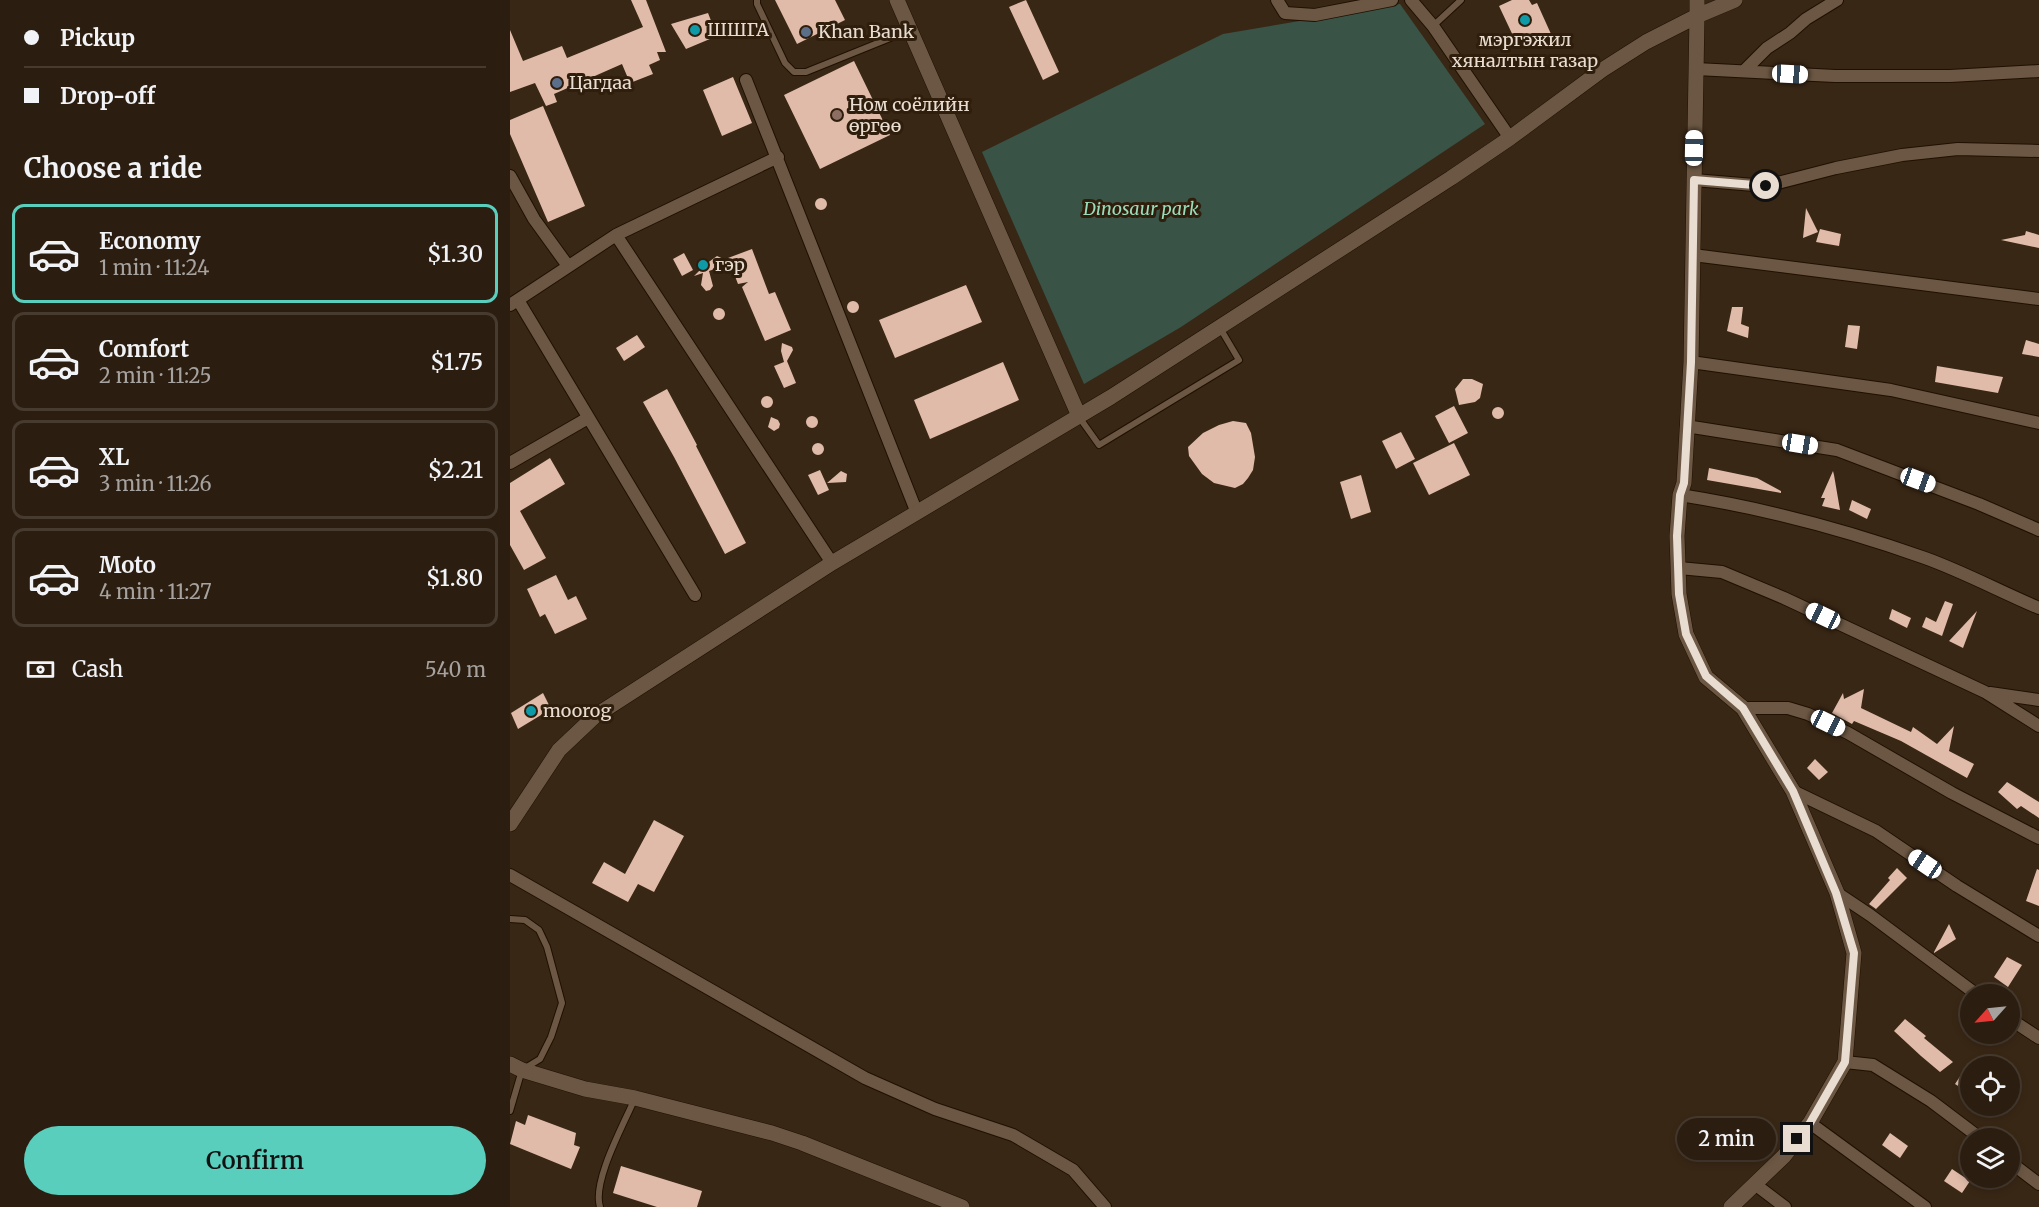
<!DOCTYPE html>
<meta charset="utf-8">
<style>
body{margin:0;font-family:Merriweather,serif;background:#332619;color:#f1f3f6;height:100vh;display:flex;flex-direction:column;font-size:22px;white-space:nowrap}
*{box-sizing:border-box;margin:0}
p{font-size:20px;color:#a6a29f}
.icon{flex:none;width:33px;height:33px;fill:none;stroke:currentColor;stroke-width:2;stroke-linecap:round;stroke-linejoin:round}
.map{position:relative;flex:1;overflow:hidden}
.sheet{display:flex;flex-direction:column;background:#2b1d10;width:510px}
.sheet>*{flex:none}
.top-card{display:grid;align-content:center;height:132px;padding:0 24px;background:#2b1d10}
.needle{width:39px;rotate:243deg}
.controls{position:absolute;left:1450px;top:984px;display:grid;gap:12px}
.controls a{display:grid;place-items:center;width:60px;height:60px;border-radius:50%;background:#2b1d10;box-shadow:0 3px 9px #0003,0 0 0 2px #473b30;font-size:30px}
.end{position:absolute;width:27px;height:27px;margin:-14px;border:8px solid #e9ddd2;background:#111;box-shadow:0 0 0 3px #111}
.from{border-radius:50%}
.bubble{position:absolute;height:42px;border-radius:21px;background:#2b1d10;box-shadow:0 3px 9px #0003,0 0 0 2px #473b30;font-size:20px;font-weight:600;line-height:42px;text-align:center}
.car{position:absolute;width:18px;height:36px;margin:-18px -9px;border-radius:8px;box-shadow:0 0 4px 2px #0007;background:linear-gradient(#fff 24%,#345 0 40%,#fff 0 76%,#345 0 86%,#fff 0)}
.top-card b{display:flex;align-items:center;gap:21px;height:57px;font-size:22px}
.top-card b+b{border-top:2px solid #473b30}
.top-card i{width:15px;height:15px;background:#f1f3f6}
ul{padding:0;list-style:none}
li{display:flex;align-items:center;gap:18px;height:99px;margin:0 12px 9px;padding:0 12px;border:3px solid #473b30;border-radius:12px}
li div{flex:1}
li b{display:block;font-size:22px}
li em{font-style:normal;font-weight:600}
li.current{border-color:#5acebd}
li>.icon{width:54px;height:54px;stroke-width:1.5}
h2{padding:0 24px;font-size:27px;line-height:72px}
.pay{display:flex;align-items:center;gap:15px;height:66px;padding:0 24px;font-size:22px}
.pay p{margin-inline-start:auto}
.cta{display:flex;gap:12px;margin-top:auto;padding:12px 24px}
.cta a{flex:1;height:69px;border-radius:36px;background:#5acebd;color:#111;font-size:24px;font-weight:600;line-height:69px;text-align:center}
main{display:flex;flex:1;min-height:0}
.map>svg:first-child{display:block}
.green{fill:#395447}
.building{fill:#e0bba9}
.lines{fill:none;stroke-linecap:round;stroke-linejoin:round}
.service-casing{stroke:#201001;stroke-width:8}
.minor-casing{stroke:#201001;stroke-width:14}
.tertiary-casing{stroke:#201001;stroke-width:16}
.service{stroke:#6b5743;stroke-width:6}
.minor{stroke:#6b5743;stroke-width:12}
.tertiary{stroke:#6b5743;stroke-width:15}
.route{stroke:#e9ddd2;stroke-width:8}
.culture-dot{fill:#0f9aa8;stroke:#2f1e0b;stroke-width:2}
.service-dot{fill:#5c6f8a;stroke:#2f1e0b;stroke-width:2}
.education-dot{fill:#8d6e63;stroke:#2f1e0b;stroke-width:2}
.labels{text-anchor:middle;stroke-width:6;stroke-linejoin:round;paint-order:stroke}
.poi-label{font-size:18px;fill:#e9ddd2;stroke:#2f1e0b;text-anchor:start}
.park-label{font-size:18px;font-style:italic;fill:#9bdcbc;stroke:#2f1e0b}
</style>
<main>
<section class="sheet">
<div class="top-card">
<b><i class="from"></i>Pickup</b>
<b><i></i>Drop-off</b>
</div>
<h2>Choose a ride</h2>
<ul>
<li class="current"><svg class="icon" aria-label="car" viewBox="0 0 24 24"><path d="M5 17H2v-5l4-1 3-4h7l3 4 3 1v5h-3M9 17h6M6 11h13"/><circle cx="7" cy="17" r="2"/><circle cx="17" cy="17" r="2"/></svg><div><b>Economy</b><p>1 min · 11:24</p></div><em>$1.30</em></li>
<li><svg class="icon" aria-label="car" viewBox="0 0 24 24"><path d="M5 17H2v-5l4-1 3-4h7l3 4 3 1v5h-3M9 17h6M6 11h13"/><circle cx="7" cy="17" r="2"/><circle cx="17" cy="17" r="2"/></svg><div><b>Comfort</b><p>2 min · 11:25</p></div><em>$1.75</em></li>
<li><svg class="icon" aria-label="car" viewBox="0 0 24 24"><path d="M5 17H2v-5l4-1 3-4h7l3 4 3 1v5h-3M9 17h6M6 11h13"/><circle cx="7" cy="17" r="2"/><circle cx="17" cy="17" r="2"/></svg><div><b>XL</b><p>3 min · 11:26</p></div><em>$2.21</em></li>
<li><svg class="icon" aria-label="car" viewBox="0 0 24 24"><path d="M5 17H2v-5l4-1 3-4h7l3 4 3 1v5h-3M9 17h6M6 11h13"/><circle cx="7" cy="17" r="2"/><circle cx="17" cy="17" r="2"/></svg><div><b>Moto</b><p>4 min · 11:27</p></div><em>$1.80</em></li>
</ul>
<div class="pay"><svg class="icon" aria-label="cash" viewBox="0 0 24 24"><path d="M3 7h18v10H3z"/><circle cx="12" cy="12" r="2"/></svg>Cash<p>540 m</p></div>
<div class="cta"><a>Confirm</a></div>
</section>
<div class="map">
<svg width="1529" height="1207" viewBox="0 0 1529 1207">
<rect width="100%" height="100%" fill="#392715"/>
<!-- green -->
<path class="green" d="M890,4L975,124L671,327L574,384L472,152L713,34Z"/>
<!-- building -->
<path class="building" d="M121,0H136L156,52H147L150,60L139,65L143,74L120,83L112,64L44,94L47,102L36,106L25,83L0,92V30L13,61L52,46L57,58L133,27Z
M265,0H325L335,20L287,44Z
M516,0L549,72L533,80L499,7Z
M1002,0H1019L1022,5L1027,3L1041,34L1022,43L1019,36L1006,42L989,6Z
M198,13L207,36L176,49L161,24Z
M344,61L380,135L310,169L274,95Z
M223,77L242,123L212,136L193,90Z
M33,106L75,206L38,222L0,134V120Z
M305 204a6 6 0 1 1 12 0a6 6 0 1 1-12 0Z
M1296,208L1308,232L1293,238Z
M1310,229L1331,234L1329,246L1306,242Z
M1516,231L1529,235V248L1491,240L1515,235Z
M242,249L259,294L265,292L281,330L255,341L232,287L238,282L228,284L218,258Z
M174,253L183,270L172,276L163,259Z
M207,256L218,261L210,267L199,271L203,286L200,290L196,291L191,285L193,273L184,276L194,266L195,261L196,264Z
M456,285L472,322L385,358L369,320Z
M337 307a6 6 0 1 1 12 0a6 6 0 1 1-12 0Z
M1222,307H1233L1231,324L1239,327L1238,338L1217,331Z
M203 314a6 6 0 1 1 12 0a6 6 0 1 1-12 0Z
M1338,325L1350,326L1347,349L1335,347Z
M127,335L135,347L114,361L106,348Z
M1516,340L1529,344V357L1512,354Z
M272,343L282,347L283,350L277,361L286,383L274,388L264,366L274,362L271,351Z
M493,362L509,400L420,439L404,400Z
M1427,366L1493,377L1488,393L1425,382Z
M953,379H962L973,384L970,398L965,402L949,405L945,389Z
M157,389L187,445L186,446L236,543L215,554L164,457L133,402Z
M251 402a6 6 0 1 1 12 0a6 6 0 1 1-12 0Z
M944,406L958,433L939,443L925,416Z
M982 413a6 6 0 1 1 12 0a6 6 0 1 1-12 0Z
M296 422a6 6 0 1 1 12 0a6 6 0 1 1-12 0Z
M261,417L268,420L270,424L269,428L264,431L258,427Z
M723,421L736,423L741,433L745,457L743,470L738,478L733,484L725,488L704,483L692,474L679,456L678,447L693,433L709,425Z
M891,432L905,459L886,469L872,441Z
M302 449a6 6 0 1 1 12 0a6 6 0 1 1-12 0Z
M944,443L960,475L919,495L903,463Z
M40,458L55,484L10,511L36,558L14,570L0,545V483Z
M1199,468L1247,478L1271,491V493L1197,480Z
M310,470L319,490L308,495L298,475Z
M331,471L337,474L336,482L317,483Z
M1323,471L1324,475L1330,510L1312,506L1315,498H1311Z
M851,475L861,512L841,519L830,482Z
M1342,500L1361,509L1357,519L1339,510Z
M46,575L58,600L66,596L77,619L45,634L35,614L30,617L17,589Z
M1435,601L1443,604L1432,636L1412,627L1416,617L1426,622Z
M1382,609L1401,618L1397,628L1379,619Z
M1467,611L1453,648L1439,641Z
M1354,689L1351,708L1401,732L1403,727L1427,744L1444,726L1439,751L1464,764L1457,778L1391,741L1344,721L1342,724L1322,713L1333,693L1334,699Z
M33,693L41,709L8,729L1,713Z
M1305,759L1318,772L1309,780L1297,768Z
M1497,782L1529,802V818L1511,806L1507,809L1488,792Z
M144,820L174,836L144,892L128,884L118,902L82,883L94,862L115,874Z
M1387,868L1397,878L1366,909L1359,904L1380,880L1378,878Z
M1527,869L1529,870V906L1516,901Z
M1439,924L1446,939L1424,953V952Z
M1497,957L1512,965L1498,987L1484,977Z
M1395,1019L1416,1036L1414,1038L1443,1062L1430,1072L1411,1056L1384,1031Z
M1453,1072L1461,1077V1094L1445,1084Z
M18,1115L66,1133L64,1145L70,1147L61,1169L0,1144L6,1121L15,1125Z
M1380,1133L1398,1146L1390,1158L1372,1145Z
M111,1166L192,1191L187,1207H147L103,1193Z
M1442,1169L1460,1181L1452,1193L1434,1181Z"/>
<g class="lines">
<defs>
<path id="service" d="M247,0V4L275,63L284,72H296L400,30
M923,26L951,0
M569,417L589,445L729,360L710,328
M0,919L15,920L29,930L37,947L52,1003L41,1037L30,1059L12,1070L0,1111
M90,1207C82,1181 114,1124 125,1098"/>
<path id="minor" d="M767,0L775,13L805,15L882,0
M901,0L923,26L1000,138
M1186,69L1325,76H1440L1529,71
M1234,71L1257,48L1280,33L1296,19L1327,0
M236,80L407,513
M0,176L24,219L58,266
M1184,180L1256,186L1326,168L1392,155L1448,149L1529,151
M106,235L322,563
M1183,255L1529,299
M8,300L185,595
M0,305L106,235L268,157
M1181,362L1381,390L1529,423
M1176,426L1327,450L1469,504L1529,530
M0,463L78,418
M1170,495C1253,508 1336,530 1415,558C1454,572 1491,592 1529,608
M1169,568L1212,572L1274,598L1475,692L1529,726
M1480,693L1529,700
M1233,708H1278L1298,714L1338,733L1442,793L1529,838
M1283,791L1366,831L1447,886L1529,936
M0,875L355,1078L425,1109L503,1135L563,1170L595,1207
M1327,893L1360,915L1466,994
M1500,1019L1529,1038
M1335,1062L1363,1065L1421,1101L1470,1138
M1300,1123L1415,1207
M1500,1162L1529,1184
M1246,1185L1275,1207"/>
<path id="tertiary" d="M387,0L569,416
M0,824L49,750L85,716L322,563L601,397L941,178L1000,138L1092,70L1136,42L1187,16V0
M0,1064L12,1070L75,1089L125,1098L262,1133L292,1143L452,1207
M1221,1207L1274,1156L1300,1123L1335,1062L1344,953L1327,893L1283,791L1233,708L1196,677L1176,634L1169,594L1167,536L1170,495L1174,483L1181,362L1187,16L1225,0"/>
</defs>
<!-- service casing -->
<use href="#service" class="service-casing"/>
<!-- minor casing -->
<use href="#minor" class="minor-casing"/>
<!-- tertiary casing -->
<use href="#tertiary" class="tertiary-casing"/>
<!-- service -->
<use href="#service" class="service"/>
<!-- minor -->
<use href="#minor" class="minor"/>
<!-- tertiary -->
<use href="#tertiary" class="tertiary"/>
</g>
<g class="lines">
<!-- route -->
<path class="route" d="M1256,186L1184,180L1181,362L1174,483L1170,495L1167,536L1169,594L1176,634L1196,676L1233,708L1283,791L1326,893L1344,953L1335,1062L1300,1123L1287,1139"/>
</g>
<!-- markers -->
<g class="culture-dot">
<circle cx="1015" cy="20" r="6"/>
<circle cx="185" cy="30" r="6"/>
<circle cx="193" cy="265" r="6"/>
<circle cx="21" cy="711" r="6"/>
</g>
<g class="service-dot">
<circle cx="296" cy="32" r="6"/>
<circle cx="47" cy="83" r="6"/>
</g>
<circle class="education-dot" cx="327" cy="115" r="6"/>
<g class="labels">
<!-- poi labels -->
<g class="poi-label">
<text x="197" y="36">ШШГА</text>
<text x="308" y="38">Khan Bank</text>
<text x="1015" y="46" text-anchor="middle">мэргэжил<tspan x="1015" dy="21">хяналтын газар</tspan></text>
<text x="59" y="89">Цагдаа</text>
<text x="339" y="111">Ном соёлийн<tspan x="339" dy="21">өргөө</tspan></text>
<text x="205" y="271">гэр</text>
<text x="33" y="717">moorog</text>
</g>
<!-- park labels -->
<g class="park-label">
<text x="631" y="215">Dinosaur park</text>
</g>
</g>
</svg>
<div class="controls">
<a><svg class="needle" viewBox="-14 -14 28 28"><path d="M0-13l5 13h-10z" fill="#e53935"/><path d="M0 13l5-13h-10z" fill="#a6a29f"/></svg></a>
<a><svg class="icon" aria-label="locate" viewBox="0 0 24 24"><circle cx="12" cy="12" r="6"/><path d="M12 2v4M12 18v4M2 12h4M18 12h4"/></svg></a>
<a><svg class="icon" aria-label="layers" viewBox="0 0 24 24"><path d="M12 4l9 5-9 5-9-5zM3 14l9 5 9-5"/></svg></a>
</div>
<i class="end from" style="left:1256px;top:186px"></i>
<i class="end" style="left:1287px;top:1139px"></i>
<div class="bubble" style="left:1167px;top:1118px;width:99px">2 min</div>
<i class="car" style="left:1280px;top:74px;rotate:93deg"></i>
<i class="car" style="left:1184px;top:148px;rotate:1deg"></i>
<i class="car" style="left:1290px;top:444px;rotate:99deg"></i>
<i class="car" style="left:1408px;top:480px;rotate:110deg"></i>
<i class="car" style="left:1313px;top:616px;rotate:295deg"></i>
<i class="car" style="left:1318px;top:723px;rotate:116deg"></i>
<i class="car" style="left:1415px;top:864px;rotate:304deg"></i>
</div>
</main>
